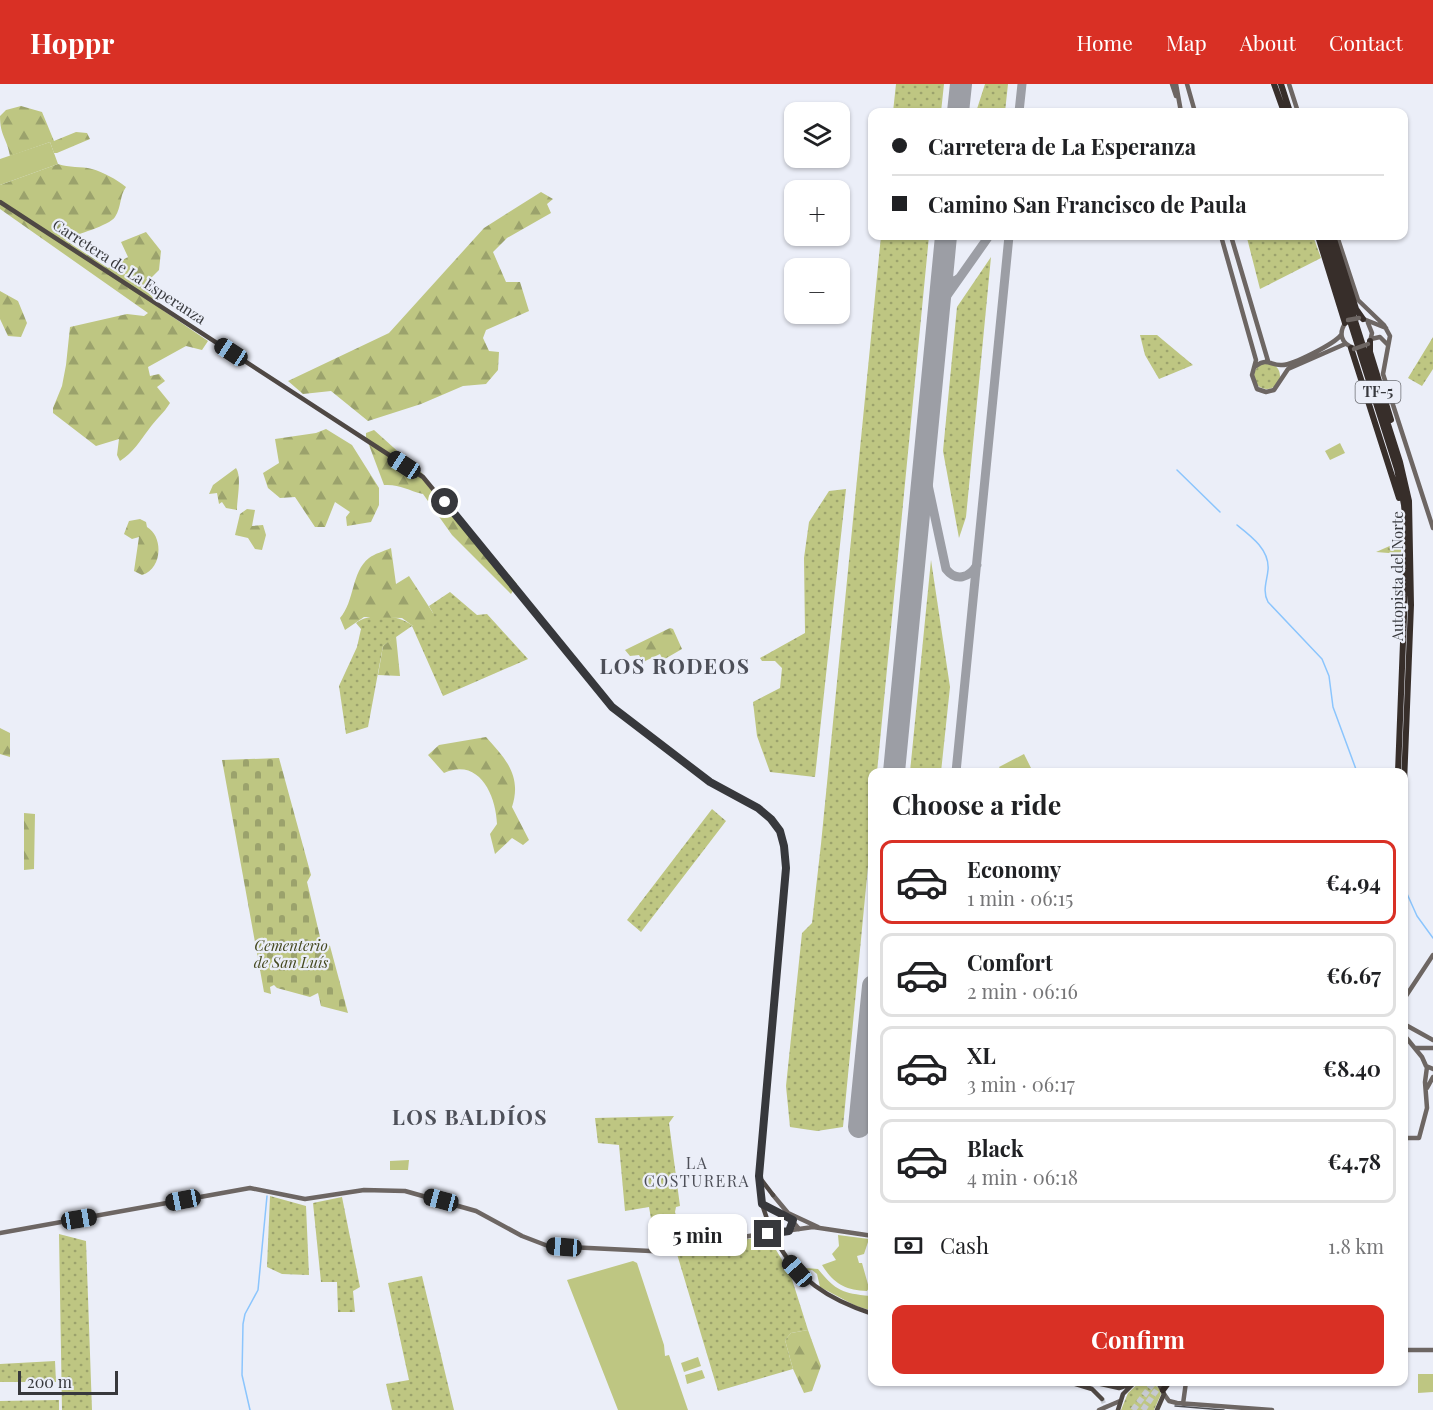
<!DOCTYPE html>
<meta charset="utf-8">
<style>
body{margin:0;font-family:"Playfair Display",serif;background:#f2f2f2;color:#202124;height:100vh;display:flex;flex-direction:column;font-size:22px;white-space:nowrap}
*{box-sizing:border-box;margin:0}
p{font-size:20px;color:#757577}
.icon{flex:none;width:33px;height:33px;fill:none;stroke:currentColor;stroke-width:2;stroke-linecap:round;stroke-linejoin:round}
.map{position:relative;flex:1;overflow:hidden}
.sheet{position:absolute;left:868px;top:684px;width:540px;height:618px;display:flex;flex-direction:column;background:#fff;border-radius:12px;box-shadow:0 2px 4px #0004}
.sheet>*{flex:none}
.guide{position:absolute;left:868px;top:24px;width:540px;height:132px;border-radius:12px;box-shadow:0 2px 4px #0004;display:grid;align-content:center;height:132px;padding:0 24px;background:#fff}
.fabs{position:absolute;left:784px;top:18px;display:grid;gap:12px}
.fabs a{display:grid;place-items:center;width:66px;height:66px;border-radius:12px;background:#fff;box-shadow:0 2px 4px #0004;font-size:30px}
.scale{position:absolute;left:18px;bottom:15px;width:100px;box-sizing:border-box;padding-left:6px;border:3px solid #37383c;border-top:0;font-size:16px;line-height:21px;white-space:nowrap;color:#37383c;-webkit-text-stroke:4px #ebeef8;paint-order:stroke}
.end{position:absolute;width:27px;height:27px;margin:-14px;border:8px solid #37383c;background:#fff;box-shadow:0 0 0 3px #fff}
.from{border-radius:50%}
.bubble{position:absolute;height:42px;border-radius:12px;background:#fff;box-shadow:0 2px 4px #0004;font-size:20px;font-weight:700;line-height:42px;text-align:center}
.car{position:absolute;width:18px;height:36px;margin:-18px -9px;border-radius:8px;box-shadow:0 0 4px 2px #0007;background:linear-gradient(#222 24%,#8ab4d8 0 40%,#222 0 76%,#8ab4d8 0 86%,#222 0)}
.guide b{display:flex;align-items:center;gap:21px;height:57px;font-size:22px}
.guide b+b{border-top:2px solid #e0e0e0}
.guide i{width:15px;height:15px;background:#202124}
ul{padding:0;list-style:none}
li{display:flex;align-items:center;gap:18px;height:84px;margin:0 12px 9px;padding:0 12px;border:3px solid #e0e0e0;border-radius:12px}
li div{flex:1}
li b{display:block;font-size:22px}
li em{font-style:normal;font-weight:700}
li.active{border-color:#d93025}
li>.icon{width:54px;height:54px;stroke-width:1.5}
h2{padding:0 24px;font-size:27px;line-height:72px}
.pay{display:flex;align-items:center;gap:15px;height:66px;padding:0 24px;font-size:22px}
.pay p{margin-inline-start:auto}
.button{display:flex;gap:12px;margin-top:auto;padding:12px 24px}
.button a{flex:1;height:69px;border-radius:12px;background:#d93025;color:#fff;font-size:24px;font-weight:700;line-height:69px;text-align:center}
header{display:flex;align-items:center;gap:36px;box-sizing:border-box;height:84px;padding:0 30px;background:#d93025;color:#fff}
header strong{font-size:28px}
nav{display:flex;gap:33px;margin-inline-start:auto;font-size:21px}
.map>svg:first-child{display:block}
.grass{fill:url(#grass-dots)}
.forest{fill:url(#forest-firs)}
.cemetery{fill:url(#cemetery-stones)}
.park{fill:url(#park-tufts)}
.garden{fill:#bec682}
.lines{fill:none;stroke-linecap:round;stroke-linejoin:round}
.stream{stroke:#8bc5fd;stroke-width:1.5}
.taxiway{stroke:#9c9ea5;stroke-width:9}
.runway{stroke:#9c9ea5;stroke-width:22}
.primary-tunnel{stroke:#c7cad2;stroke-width:4.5;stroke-dasharray:4.5 2;stroke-linecap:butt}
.highway-tunnel{stroke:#c7cad2;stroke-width:6;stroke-dasharray:6 3;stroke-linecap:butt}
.secondary{stroke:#6d6663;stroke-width:4.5}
.primary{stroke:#4f4844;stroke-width:4.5}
.highway{stroke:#372e2a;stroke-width:6}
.tram{stroke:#4c4d52;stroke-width:1.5}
.secondary-bridge{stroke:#6d6663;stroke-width:4.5}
.primary-bridge{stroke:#4f4844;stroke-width:4.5}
.route{stroke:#37383c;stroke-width:8}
.labels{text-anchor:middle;stroke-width:4.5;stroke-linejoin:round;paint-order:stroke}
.shield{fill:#ebeef8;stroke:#6d6f74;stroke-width:1.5}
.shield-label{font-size:14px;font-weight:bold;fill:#37383c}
.street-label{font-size:15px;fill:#37383c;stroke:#ebeef8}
.park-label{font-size:15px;font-style:italic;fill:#44481f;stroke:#ebeef8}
.neighbourhood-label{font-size:16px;letter-spacing:1.5px;fill:#4d4f58;stroke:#ebeef8}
.district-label{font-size:21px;font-weight:bold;letter-spacing:1.5px;fill:#4d4f58;stroke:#ebeef8}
</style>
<header>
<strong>Hoppr</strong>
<nav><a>Home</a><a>Map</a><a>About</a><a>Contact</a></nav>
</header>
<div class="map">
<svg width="1433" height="1326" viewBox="0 0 1433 1326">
<defs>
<pattern id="grass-dots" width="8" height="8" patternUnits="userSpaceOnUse" patternTransform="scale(1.5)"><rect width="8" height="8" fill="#bec682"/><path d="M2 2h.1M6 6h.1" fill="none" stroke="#9ba26c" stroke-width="1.8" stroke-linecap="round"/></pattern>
<pattern id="forest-firs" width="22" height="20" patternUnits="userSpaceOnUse" patternTransform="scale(1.5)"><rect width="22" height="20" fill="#bec682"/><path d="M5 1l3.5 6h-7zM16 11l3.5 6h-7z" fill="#9ba26c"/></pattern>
<pattern id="cemetery-stones" width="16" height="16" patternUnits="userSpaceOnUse" patternTransform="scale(1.5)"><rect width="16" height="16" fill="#bec682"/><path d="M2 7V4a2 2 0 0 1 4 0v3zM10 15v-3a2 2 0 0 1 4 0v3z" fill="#9ba26c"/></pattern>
<pattern id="park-tufts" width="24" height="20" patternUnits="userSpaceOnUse" patternTransform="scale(1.5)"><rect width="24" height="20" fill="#bec682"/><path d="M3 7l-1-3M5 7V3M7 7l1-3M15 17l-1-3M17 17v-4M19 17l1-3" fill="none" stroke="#9ba26c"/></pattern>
</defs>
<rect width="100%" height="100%" fill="#ebeef8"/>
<!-- grass -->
<path class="grass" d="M896,0H944L941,28H893Z
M985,0H1008L1005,28H976Z
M881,152H929L877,688H873V730L843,1043L817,1047L790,1043L786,1002L802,849L812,839L821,760Z
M1253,152H1313L1321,174L1260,205L1247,154Z
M991,173L966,433L959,454L943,367L957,223Z
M1140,251H1157L1193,281L1159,295L1145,271Z
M1433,253V285L1422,302L1408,294Z
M1254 292a13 13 0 1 1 26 0a13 13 0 1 1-26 0Z
M846,405L815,693L770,688L757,652L753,618L780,604L782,584L775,577H762L760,574L805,549L804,474L809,438L829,407Z
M1401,457V470L1376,468Z
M931,476L950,603L941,688H910Z
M450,508L477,531L487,530L528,575L443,612L412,542L383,562L368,643L346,650L339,602L357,563L361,545L356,539C371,528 399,531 413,542L433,529L429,522Z
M712,725L726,737L641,848L627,836Z
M674,1032L669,1039L680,1122L676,1123L675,1128L685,1161L656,1164L649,1123L625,1127L619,1061L598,1059L595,1034Z
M270,1112L306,1122L309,1191L282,1190L267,1183Z
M342,1113L360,1203L353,1207L355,1228H338L337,1198H321L313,1119Z
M59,1150L86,1157L92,1326H62Z
M767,1151L790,1189L808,1246L791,1249L785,1256L793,1285L718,1307L677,1170Z
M422,1192L454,1326H392L386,1300L409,1296L388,1199Z
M55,1277L56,1298H0V1280Z
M1140,1298C1151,1298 1158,1297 1161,1310L1154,1326H1121L1128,1309Z
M59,1316V1326H0V1317Z"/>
<!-- forest -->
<path class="forest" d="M21,22L42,28L54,57L76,48L87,49L90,55L57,69H54L50,58L10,72C7,54 0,52 0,32L6,26Z
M58,80C69,84 81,82 92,85C103,88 116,95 126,103C119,113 122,122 115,133C109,142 76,150 65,156L108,184L128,173L121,158L146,148L161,167L159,186L143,202L164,227L208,257L202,266L186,262L148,283L150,292L159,290L165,297L157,303L170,319C164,329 156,335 149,345C139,358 134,368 120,377L117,371L119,355L96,362L53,329V324L62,302L66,281L70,243L127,230L144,232L148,229L0,125V101Z
M541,108L553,115L547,120L551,129L507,154L493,168L506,198H520L529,227L486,246L483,254L489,267L499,268L498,286L486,300L463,302L421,320L368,337L331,307L303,310L288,297L389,249L484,144Z
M0,207L18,217L27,239L21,253L8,252L0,235Z
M326,345L352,361L379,404V421L371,438L347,442L346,433L350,428L335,418L325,443H315L295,413L280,414L268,404L263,389L279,379L275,355L316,349Z
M374,346L423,390L427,401L447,424L485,462L517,500L511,510L452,451L423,410C407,406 400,400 384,401L366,353V349Z
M236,384C242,393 237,414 237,426L226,424L222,418L219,420L217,409L209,410L213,401Z
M247,425L255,426L252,442L263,441L266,451L262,466L255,465L248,454L235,451L240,430Z
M140,435L146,438L147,443C164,453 162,485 142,491L134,487L139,453L132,455L124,450L129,437Z
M391,464L396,500L409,492L433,529L435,540L413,542L402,534L364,533L345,546L340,534C355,517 351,488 369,474C374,470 384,467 391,464Z
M670,544L673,545L682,565L663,576L660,570L643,578L639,571L630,572L625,566Z
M396,552L400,592L378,591L383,562Z
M0,644L10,649V673L0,670Z
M486,653C506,675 522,692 512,723L529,756L523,761L512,754L495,770L490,750L497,740C496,711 479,673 444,689L428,671L439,661Z
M24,729L35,730L34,785L24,786Z
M808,1246L821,1282L812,1307L804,1309L793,1285L785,1256L791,1249Z"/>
<!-- cemetery -->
<path class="cemetery" d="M279,674L311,791L307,798L321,857L330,862L348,929L321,922L318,909L310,913L277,904L274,901L270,903L271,910L264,908L222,676Z"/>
<!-- park -->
<path class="park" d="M1418,1290H1433V1308L1418,1309Z"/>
<!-- garden -->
<path class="garden" d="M50,58L58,80L0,101V75Z
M1340,359L1345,369L1330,376L1325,367Z
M1024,670L1033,688H1002L999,683Z
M409,1076L408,1086H390V1077Z
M838,1151L869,1155L864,1170L857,1172L859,1179H862L869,1204L867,1207C845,1206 834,1200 822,1181L836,1176L832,1170L839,1162Z
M633,1177L637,1179L664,1261L665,1272L669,1271L688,1326H618L567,1196Z
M806,1184L818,1185C836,1207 842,1209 870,1212L873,1215V1227L856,1222L820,1203L817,1190L812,1186L806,1187L804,1186Z
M698,1273L701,1282L684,1288L681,1279Z
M702,1286L705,1294L687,1300L685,1291Z"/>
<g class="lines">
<!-- stream -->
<path class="stream" d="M1177,386L1220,428
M1237,441C1251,452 1270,466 1268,486C1267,497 1262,507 1268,518L1322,575L1329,592L1333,623L1357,688
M1404,803L1417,832L1433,854
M250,1326L242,1291L243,1240L245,1230L258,1206L267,1112"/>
<!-- taxiway -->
<path class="taxiway" d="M1019,28L1022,0
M943,187L947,196L955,197L959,194
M937,243L946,213L989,152
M924,382L946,485C956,498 969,494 977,481
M956,688L1009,152
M861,1022L864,1033L873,1038"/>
<!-- runway -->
<path class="runway" d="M958,28L961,0
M894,688L946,152
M859,1043L873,902"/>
<!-- primary-tunnel -->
<path class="primary-tunnel" d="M1102,1315L1107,1326"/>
<!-- highway-tunnel -->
<path class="highway-tunnel" d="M1133,1326L1154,1298
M1143,1326L1162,1298"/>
<!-- secondary -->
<path class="secondary" d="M1172,0L1176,12
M1176,0L1181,28
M1187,0L1195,28
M1289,0L1298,28
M1221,152L1256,276L1252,291L1257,305L1266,308L1274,306L1288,285L1345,260
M1231,152L1268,277
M1337,152L1358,216L1384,241L1390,252L1383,290L1433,444
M1361,234L1386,244
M1346,238C1338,249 1341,260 1354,264
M1368,239L1372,249L1370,258
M1371,255L1380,253L1388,261
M1256,282C1267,273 1271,282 1282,281C1293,281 1334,260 1341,251
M1404,915L1433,871
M1404,940L1433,956
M1404,951L1422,973L1426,982L1433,985
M1415,964H1433
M1427,1004L1433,993
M1404,1054H1419L1427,1024L1425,998L1427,983
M773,1111L788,1129L818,1143
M777,1128L789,1133L799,1145
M0,1149L250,1104L305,1115L364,1106L405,1107L476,1127L522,1152L548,1162L671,1168L749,1152L813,1143L873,1152
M1404,1266H1433
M1164,1310L1169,1317L1177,1319L1272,1326
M1183,1320L1186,1298
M1099,1326L1120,1317"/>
<!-- primary -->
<path class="primary" d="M0,118L423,393L612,623L710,698L758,724L771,735L782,752L786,784L759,1092L762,1120L771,1147
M760,1094L773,1111
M762,1120L777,1128
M774,1153C796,1195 829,1216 873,1230
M1069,1298L1092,1305L1102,1315
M1092,1298L1119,1304L1131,1300
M1118,1326L1123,1310L1135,1298
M1157,1326L1164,1310L1158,1298"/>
<!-- highway -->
<path class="highway" d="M1274,0L1284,28
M1281,0L1290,28
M1318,152L1345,239
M1323,152L1397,385L1404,421L1407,454L1398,688
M1328,152L1400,378L1409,417L1411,521L1404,700
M1333,152L1356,225L1363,235
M1370,257V268L1391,336
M1351,264L1399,414
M1404,940H1405
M1163,1306L1169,1298"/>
<!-- tram -->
<path class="tram" d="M1175,1322L1224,1326"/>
<!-- secondary-bridge -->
<path class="secondary-bridge" d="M1348,236L1359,234
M1354,265L1368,260"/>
<!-- primary-bridge -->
<path class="primary-bridge" d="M771,1147L774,1153"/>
</g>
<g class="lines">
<!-- route -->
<path class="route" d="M445,418L612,623L710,698L758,724L771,735L780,747L784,762L786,784L759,1092L762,1120L793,1136L789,1147L768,1150"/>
</g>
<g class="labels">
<!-- shield labels -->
<rect class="shield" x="1355.5" y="297" width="45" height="22" rx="4.5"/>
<g class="shield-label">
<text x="1378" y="313">TF-5</text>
</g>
<!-- street labels -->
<g class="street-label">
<text transform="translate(129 188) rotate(33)" y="5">Carretera de La Esperanza</text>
<text transform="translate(1398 492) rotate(-90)" y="5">Autopista del Norte</text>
</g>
<!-- park labels -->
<g class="park-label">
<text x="291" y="867">Cementerio<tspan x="291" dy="17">de San Luís</tspan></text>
</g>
<!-- neighbourhood labels -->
<g class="neighbourhood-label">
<text x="697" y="1085">LA<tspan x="697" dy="18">COSTURERA</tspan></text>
</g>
<!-- district labels -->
<g class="district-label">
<text x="675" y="590">LOS RODEOS</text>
<text x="470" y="1041">LOS BALDÍOS</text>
</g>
</g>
</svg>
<div class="fabs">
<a><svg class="icon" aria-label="layers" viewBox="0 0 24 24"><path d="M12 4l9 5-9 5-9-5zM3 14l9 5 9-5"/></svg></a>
<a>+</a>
<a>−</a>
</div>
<div class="scale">200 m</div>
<i class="end from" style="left:445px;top:418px"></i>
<i class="end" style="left:768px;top:1150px"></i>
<div class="bubble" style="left:648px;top:1130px;width:99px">5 min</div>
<i class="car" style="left:231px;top:268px;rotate:303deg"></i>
<i class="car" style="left:404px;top:381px;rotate:303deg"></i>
<i class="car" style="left:183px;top:1116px;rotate:259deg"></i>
<i class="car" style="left:441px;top:1116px;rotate:285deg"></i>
<i class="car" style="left:79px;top:1135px;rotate:81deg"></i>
<i class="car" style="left:564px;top:1163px;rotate:274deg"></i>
<i class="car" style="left:797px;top:1187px;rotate:319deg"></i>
<div class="guide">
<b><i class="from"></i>Carretera de La Esperanza</b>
<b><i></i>Camino San Francisco de Paula</b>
</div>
<section class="sheet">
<h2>Choose a ride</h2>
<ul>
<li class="active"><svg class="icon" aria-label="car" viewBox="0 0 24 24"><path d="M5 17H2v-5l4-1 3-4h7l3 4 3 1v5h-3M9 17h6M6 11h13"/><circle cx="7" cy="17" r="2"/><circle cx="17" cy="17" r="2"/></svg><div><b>Economy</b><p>1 min · 06:15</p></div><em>€4.94</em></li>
<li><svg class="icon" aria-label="car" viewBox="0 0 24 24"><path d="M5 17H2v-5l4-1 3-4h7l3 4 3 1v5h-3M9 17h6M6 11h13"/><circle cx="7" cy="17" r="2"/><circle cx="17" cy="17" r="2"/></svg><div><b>Comfort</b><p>2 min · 06:16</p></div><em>€6.67</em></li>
<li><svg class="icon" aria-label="car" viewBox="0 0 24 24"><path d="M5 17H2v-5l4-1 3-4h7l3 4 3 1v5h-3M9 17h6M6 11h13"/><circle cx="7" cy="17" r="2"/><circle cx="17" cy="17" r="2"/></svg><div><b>XL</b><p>3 min · 06:17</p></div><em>€8.40</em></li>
<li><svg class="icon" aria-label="car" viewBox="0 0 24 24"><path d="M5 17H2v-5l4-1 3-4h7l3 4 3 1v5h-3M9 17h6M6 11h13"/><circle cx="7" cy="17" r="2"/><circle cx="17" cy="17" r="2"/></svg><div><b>Black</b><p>4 min · 06:18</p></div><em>€4.78</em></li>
</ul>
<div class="pay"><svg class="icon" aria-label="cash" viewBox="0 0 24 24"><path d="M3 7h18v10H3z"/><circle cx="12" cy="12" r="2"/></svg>Cash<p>1.8 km</p></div>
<div class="button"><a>Confirm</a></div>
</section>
</div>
